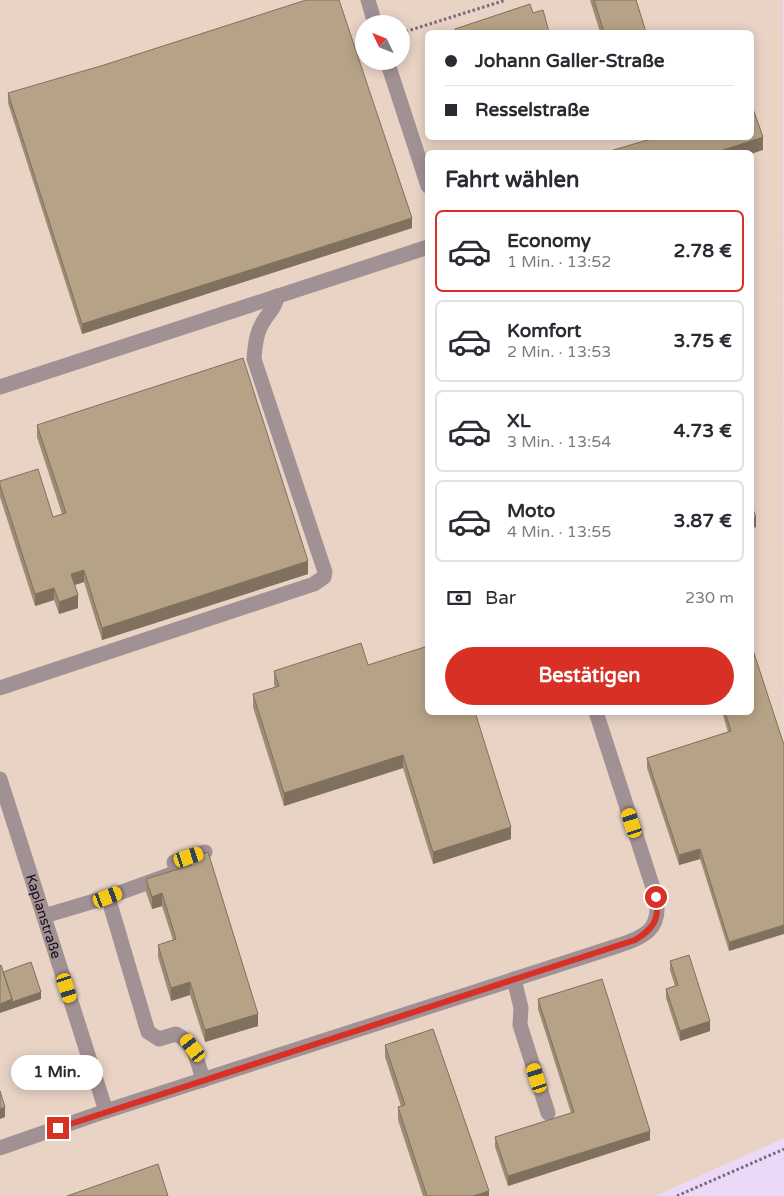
<!DOCTYPE html>
<html lang="de">
<meta charset="utf-8">
<style>
body{margin:0;font-family:"Varela Round",sans-serif;background:#f2f2f3;color:#2b2b33;height:100vh;display:flex;flex-direction:column;font-size:19px;white-space:nowrap}
*{box-sizing:border-box;margin:0}
p{font-size:16px;color:#7c7c81}
.icon{flex:none;width:28px;height:28px;fill:none;stroke:currentColor;stroke-width:2;stroke-linecap:round;stroke-linejoin:round}
.map{position:relative;flex:1;overflow:hidden}
.panel{position:absolute;left:425px;top:150px;width:329px;height:565px;display:flex;flex-direction:column;background:#fff;border-radius:8px;box-shadow:0 2px 12px #0003}
.panel>*{flex:none}
.top-card{position:absolute;left:425px;top:30px;width:329px;height:110px;border-radius:8px;box-shadow:0 2px 12px #0003;display:grid;align-content:center;height:110px;padding:0 20px;background:#fff}
.needle{width:32px;rotate:313deg}
.tools{position:absolute;left:355px;top:15px;display:grid;gap:10px}
.tools a{display:grid;place-items:center;width:55px;height:55px;border-radius:50%;background:#fff;box-shadow:0 2px 12px #0003;font-size:25px}
.end{position:absolute;width:22px;height:22px;margin:-11px;border:6px solid #d93025;background:#fff;box-shadow:0 0 0 2px #fff}
.from{border-radius:50%}
.bubble{position:absolute;height:35px;border-radius:18px;background:#fff;box-shadow:0 2px 12px #0003;font-size:16px;font-weight:700;line-height:35px;text-align:center}
.car{position:absolute;width:15px;height:30px;margin:-15px -8px;border-radius:6px;box-shadow:0 0 4px 1px #0007;background:linear-gradient(#f5c518 24%,#345 0 40%,#f5c518 0 76%,#345 0 86%,#f5c518 0)}
.top-card b{display:flex;align-items:center;gap:18px;height:48px;font-size:19px}
.top-card b+b{border-top:1px solid #e1e1e2}
.top-card i{width:12px;height:12px;background:#2b2b33}
ul{padding:0;list-style:none}
li{display:flex;align-items:center;gap:15px;height:82px;margin:0 10px 8px;padding:0 10px;border:2px solid #e1e1e2;border-radius:8px}
li div{flex:1}
li b{display:block;font-size:19px}
li em{font-style:normal;font-weight:700}
li.active{border-color:#d93025}
li>.icon{width:45px;height:45px;stroke-width:1.5}
h2{padding:0 20px;font-size:22px;line-height:60px}
.pay{display:flex;align-items:center;gap:12px;height:55px;padding:0 20px;font-size:19px}
.pay p{margin-inline-start:auto}
.button{display:flex;gap:10px;margin-top:auto;padding:10px 20px}
.button a{flex:1;height:58px;border-radius:30px;background:#d93025;color:#fff;font-size:20px;font-weight:700;line-height:58px;text-align:center}
.map>svg:first-child{display:block}
.industrial{fill:#e8d3c5;fill-rule:evenodd}
.lines{fill:none;stroke-linecap:round;stroke-linejoin:round}
.path{stroke:#776a7d;stroke-width:3;stroke-dasharray:2.5 2.5;stroke-linecap:butt}
.minor{stroke:#a29194;stroke-width:15}
.wall{fill:#9d8b73}
.shaded-wall{fill:#7f715e}
.building{fill:#b6a286;stroke:#7f715e}
.route{stroke:#d93025;stroke-width:6}
.labels{text-anchor:middle;stroke-width:4;stroke-linejoin:round;paint-order:stroke}
.street-label{font-size:14px;fill:#140d17;stroke:#f5eafc}
</style>
<div class="map">
<svg width="784" height="1196" viewBox="0 0 784 1196">
<rect width="100%" height="100%" fill="#ecd9f7"/>
<!-- industrial -->
<path class="industrial" d="M0,0H783L784,1138L655,1196H0ZM364,24H401V61H364ZM428,32H751V138H428ZM428,152H751V712H428Z"/>
<g class="lines">
<!-- path -->
<path class="path" d="M401,33L506,0
M677,1196L784,1149"/>
<!-- minor -->
<g class="minor">
<path d="M368,0L375,24"/>
<path d="M387,61L428,186"/>
<path d="M0,387L428,247"/>
<path d="M0,688L314,584L324,577L325,572L254,359C255,347 256,334 262,324C267,314 276,308 277,296"/>
<path id="s1" d="M0,779L106,1111"/>
<path d="M108,897L177,872L174,862L205,852"/>
<path d="M44,916L108,897L148,1032L159,1039L176,1034C195,1043 197,1060 203,1080"/>
<path d="M514,979L521,1008L520,1025L548,1113"/>
<path d="M0,1148L106,1111L617,946C644,937 662,930 656,897L596,712"/>
</g>
</g>
<!-- wall -->
<path class="wall" d="M590,0H636L646,32H600Z
M8,93L412,228L82,334L8,103Z
M37,425L308,574L102,640L84,582L75,585L78,608L59,614L54,600L35,606L0,497V481L53,517L62,514L37,437Z
M368,665L511,839L433,864L403,768L284,806L253,707V694L275,687L274,684V671Z
M722,712H751L729,951L700,859L679,865L647,768V758L728,732Z
M189,858L258,1026L205,1042L190,995L171,1001L158,957V945L173,940L162,906L152,909L146,892V879L189,866Z
M670,961L710,1031L680,1041L666,998V989L675,986L670,970Z
M538,999L650,1140L508,1186L495,1147V1137L571,1113L538,1009Z
M385,1045L489,1196H423L398,1120V1107L401,1106L385,1057Z"/>
<!-- shaded-wall -->
<path class="shaded-wall" d="M763,137V150L751,154V152H717Z
M412,218V228L82,334V324Z
M756,517V527L751,529V519Z
M308,561V574L102,640V628Z
M84,570V582L71,586V574Z
M54,588V600L35,606V594Z
M78,595V608L59,614V602Z
M403,755V768L284,806V793Z
M511,827V839L433,864V852Z
M700,849V859L679,865V855Z
M162,893V906L152,909V897Z
M784,925V934L729,951V942Z
M190,982V995L171,1001V988Z
M41,992V999L0,1013V1004L12,999Z
M258,1014V1026L205,1042V1030Z
M710,1021V1031L680,1041V1031Z
M5,1107V1117L0,1119V1109Z
M650,1131V1140L508,1186V1176Z
M489,1191V1196H473Z"/>
<!-- building -->
<path class="building" d="M306,0H339L412,218L82,324L8,93L104,65Z
M594,0H636L646,32H604Z
M530,4L533,13L543,10L549,32H456L455,29Z
M751,106H752L763,137L717,152H607L654,138H751Z
M243,358L308,561L102,628L84,570L71,574L78,595L59,602L54,588L35,594L0,485V481L38,469L53,517L66,513L37,425Z
M751,504L756,517L751,519Z
M361,643L368,665L428,646V712H475L511,827L433,852L403,755L284,793L253,694L279,686L274,671Z
M751,644L784,745V925L729,942L700,849L679,855L647,758L731,731L725,712H751Z
M208,852L258,1014L205,1030L190,982L171,988L158,945L176,939L162,893L152,897L146,879L192,865L189,858Z
M689,955L710,1021L680,1031L666,989L678,985L670,961Z
M31,962L41,992L12,1002V999L3,972Z
M1,965L12,999L0,1004V966Z
M602,979L650,1131L508,1176L495,1137L574,1112L538,999Z
M433,1029L489,1191L473,1196H427L398,1107L405,1105L385,1045Z
M0,1091L5,1107L0,1109Z
M158,1164L168,1196H67Z"/>
<g class="lines">
<!-- route -->
<path class="route" d="M58,1128L635,940C653,929 660,920 656,897"/>
</g>
<g class="labels">
<!-- street labels -->
<g class="street-label">
<text dy="5" stroke="none"><textPath href="#s1" startOffset="144">Kaplanstraße</textPath></text>
</g>
</g>
</svg>
<div class="tools">
<a><svg class="needle" viewBox="-14 -14 28 28"><path d="M0-13l5 13h-10z" fill="#e53935"/><path d="M0 13l5-13h-10z" fill="#7c7c81"/></svg></a>
</div>
<i class="end from" style="left:656px;top:897px"></i>
<i class="end" style="left:58px;top:1128px"></i>
<div class="bubble" style="left:11px;top:1055px;width:92px">1 Min.</div>
<i class="car" style="left:632px;top:823px;rotate:342deg"></i>
<i class="car" style="left:189px;top:857px;rotate:72deg"></i>
<i class="car" style="left:108px;top:897px;rotate:69deg"></i>
<i class="car" style="left:67px;top:988px;rotate:162deg"></i>
<i class="car" style="left:193px;top:1048px;rotate:323deg"></i>
<i class="car" style="left:537px;top:1078px;rotate:342deg"></i>
<div class="top-card">
<b><i class="from"></i>Johann Galler-Straße</b>
<b><i></i>Resselstraße</b>
</div>
<section class="panel">
<h2>Fahrt wählen</h2>
<ul>
<li class="active"><svg class="icon" aria-label="car" viewBox="0 0 24 24"><path d="M5 17H2v-5l4-1 3-4h7l3 4 3 1v5h-3M9 17h6M6 11h13"/><circle cx="7" cy="17" r="2"/><circle cx="17" cy="17" r="2"/></svg><div><b>Economy</b><p>1 Min. · 13:52</p></div><em>2.78 €</em></li>
<li><svg class="icon" aria-label="car" viewBox="0 0 24 24"><path d="M5 17H2v-5l4-1 3-4h7l3 4 3 1v5h-3M9 17h6M6 11h13"/><circle cx="7" cy="17" r="2"/><circle cx="17" cy="17" r="2"/></svg><div><b>Komfort</b><p>2 Min. · 13:53</p></div><em>3.75 €</em></li>
<li><svg class="icon" aria-label="car" viewBox="0 0 24 24"><path d="M5 17H2v-5l4-1 3-4h7l3 4 3 1v5h-3M9 17h6M6 11h13"/><circle cx="7" cy="17" r="2"/><circle cx="17" cy="17" r="2"/></svg><div><b>XL</b><p>3 Min. · 13:54</p></div><em>4.73 €</em></li>
<li><svg class="icon" aria-label="car" viewBox="0 0 24 24"><path d="M5 17H2v-5l4-1 3-4h7l3 4 3 1v5h-3M9 17h6M6 11h13"/><circle cx="7" cy="17" r="2"/><circle cx="17" cy="17" r="2"/></svg><div><b>Moto</b><p>4 Min. · 13:55</p></div><em>3.87 €</em></li>
</ul>
<div class="pay"><svg class="icon" aria-label="cash" viewBox="0 0 24 24"><path d="M3 7h18v10H3z"/><circle cx="12" cy="12" r="2"/></svg>Bar<p>230 m</p></div>
<div class="button"><a>Bestätigen</a></div>
</section>
</div>
